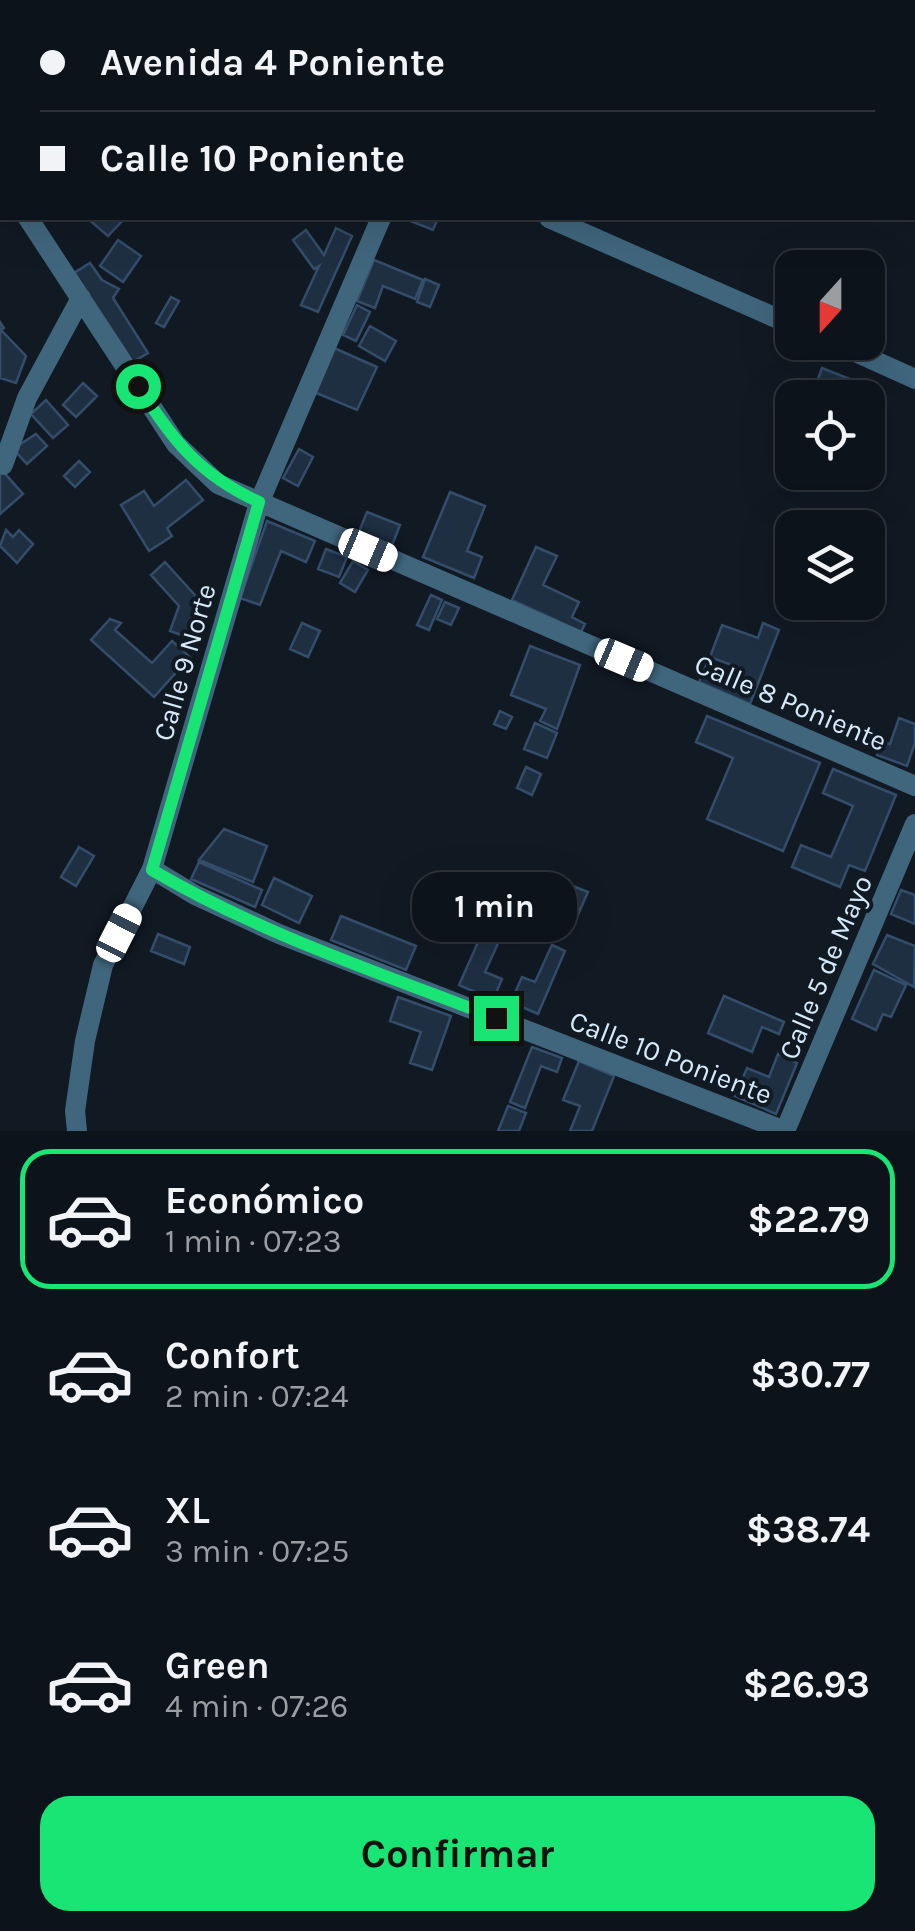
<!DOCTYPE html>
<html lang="es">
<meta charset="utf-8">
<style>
body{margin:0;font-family:Karla,sans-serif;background:#161c23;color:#f1f3f6;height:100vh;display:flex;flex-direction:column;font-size:38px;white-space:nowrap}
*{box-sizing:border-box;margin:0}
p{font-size:32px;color:#9a9ea2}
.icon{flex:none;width:55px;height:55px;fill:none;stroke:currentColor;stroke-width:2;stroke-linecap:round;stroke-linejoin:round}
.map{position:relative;height:1131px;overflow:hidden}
.details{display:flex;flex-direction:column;background:#0d131a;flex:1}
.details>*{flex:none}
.banner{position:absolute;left:0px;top:0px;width:915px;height:220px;box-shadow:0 10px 40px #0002,0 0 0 2px #2d3239;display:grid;align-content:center;height:220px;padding:0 40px;background:#0d131a}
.needle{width:65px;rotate:201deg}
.controls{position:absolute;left:775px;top:250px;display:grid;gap:20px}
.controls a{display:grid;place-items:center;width:110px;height:110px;border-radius:20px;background:#0d131a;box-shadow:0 10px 40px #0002,0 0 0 2px #2d3239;font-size:50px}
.end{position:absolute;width:45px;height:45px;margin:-22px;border:12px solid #18e573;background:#111;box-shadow:0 0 0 5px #111}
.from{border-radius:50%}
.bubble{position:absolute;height:70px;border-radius:30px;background:#0d131a;box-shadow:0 10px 40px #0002,0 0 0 2px #2d3239;font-size:32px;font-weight:700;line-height:70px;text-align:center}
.car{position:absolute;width:30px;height:60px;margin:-30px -15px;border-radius:12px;box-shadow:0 0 8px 2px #0007;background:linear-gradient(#fff 24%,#345 0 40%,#fff 0 76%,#345 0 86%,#fff 0)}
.banner b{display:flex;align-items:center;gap:35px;height:95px;font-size:38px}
.banner b+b{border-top:2px solid #2d3239}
.banner i{width:25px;height:25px;background:#f1f3f6}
ul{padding:18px 0 0;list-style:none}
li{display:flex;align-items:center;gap:30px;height:140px;margin:0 20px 15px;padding:0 20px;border:5px solid transparent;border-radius:30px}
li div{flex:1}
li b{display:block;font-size:38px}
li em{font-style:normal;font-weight:700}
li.on{border-color:#18e573}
li>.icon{width:90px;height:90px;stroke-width:1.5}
.action{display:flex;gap:20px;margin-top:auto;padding:20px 40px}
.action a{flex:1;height:115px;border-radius:30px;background:#18e573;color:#111;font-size:40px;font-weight:700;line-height:115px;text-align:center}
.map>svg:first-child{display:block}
.building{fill:#1f2f42;stroke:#334d6b;stroke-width:2.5}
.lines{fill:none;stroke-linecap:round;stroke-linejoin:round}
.minor{stroke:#40667d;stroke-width:20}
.tertiary{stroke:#40667d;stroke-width:20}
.route{stroke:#18e573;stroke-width:12}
.labels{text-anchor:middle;stroke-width:8;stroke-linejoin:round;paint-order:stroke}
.street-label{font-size:28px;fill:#d6eafb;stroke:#111923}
</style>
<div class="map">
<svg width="915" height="1131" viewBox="0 0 915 1131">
<rect width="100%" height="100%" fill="#111923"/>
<!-- building -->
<path class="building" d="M87,218H120L123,220L108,236Z
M403,218H438L433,230Z
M336,228L352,236L318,312L301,305L319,266L314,269L293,240L306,230L324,255Z
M118,240L141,256L123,282L100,266Z
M374,260L423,280L415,299L383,286L375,308L357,301Z
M90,263L102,280L119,289L113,298L148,353L131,363L74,273Z
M425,279L439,285L430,307L417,302Z
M171,297L179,301L164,327L156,323Z
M357,305L370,312L356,341L343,335Z
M0,322L4,328L1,330L26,356L16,383L0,378Z
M370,326L396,341L385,361L359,346Z
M334,348L377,367L357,410L314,392Z
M822,368L867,386L862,398H811Z
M83,383L97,396L76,417L63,405Z
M46,400L68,425L53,438L31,414Z
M36,434L47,446L27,464L13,449Z
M299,449L313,457L298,486L283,478Z
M79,461L90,472L75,487L64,476Z
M0,468L23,494L0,514Z
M186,480L203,500L167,528L172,536L149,551L121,505L144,491L154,506Z
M450,492L485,506L467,551L482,557L474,578L423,557Z
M367,512L400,525L391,548L358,534Z
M267,521L315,541L306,562L281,551L260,605L240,598Z
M6,530L13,537L19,530L33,544L17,563L0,546Z
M536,547L557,556L543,585L579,602L572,617L585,624L581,632L512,600Z
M326,549L347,557L339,577L318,569Z
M353,561L368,570L355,592L340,583Z
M165,562L203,604L189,638L170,631L179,606L151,575Z
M431,595L442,600L429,630L417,625Z
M445,602L459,608L451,625L437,619Z
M110,619L121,623L115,630L152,663L172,641L190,657L154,697L91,640Z
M302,623L320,631L308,657L290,649Z
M763,623L779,630L750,704L699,682L707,663L742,677L745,670L710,657L722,625L758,638Z
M530,646L580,665L557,729L540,721L546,709L511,695Z
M500,711L512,717L506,729L494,724Z
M707,716L820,763L783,851L707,819L733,758L696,742Z
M899,718L915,724V743L907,766L877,755L882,742L890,744Z
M535,723L557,733L547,758L524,749Z
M526,767L541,774L532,795L517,788Z
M833,769L896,795L865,871L849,865L840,887L792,867L801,845L831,857L853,806L823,793Z
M224,829L267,846L253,882L199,860Z
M79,847L94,856L76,886L61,877Z
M199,862L262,890L255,907L191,879Z
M274,878L312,896L299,923L262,905Z
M570,885L588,892L573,926L555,918Z
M901,890L915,895V924L891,914Z
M508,913L528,920L522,936L502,928Z
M341,916L416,946L406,970L331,940Z
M483,931L500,939L485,972L502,979L493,1000L459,985Z
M158,934L190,947L184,964L151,951Z
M887,935L915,946L914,987L873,964Z
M552,945L565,951L538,1014L511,1002L522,977L535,982Z
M874,970L906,985L891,1017L883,1014L876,1030L852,1019Z
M724,996L784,1022L779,1034L762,1027L752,1052L708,1033Z
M398,997L451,1016L432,1070L410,1063L421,1032L390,1021Z
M532,1047L562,1058L557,1072L541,1066L525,1108L510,1102Z
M778,1054L797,1063L776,1114L735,1096L747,1068L769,1077Z
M579,1061L614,1076L592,1131H570L580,1106L563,1100Z
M508,1106L526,1113L519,1131H498Z"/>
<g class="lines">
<!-- minor -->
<path class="minor" d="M405,0L406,2
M219,2L221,0
M0,175L2,179
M28,218L176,444L218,484L915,786
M549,218L792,325
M833,342L915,379
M3,465L27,398L81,298
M152,869L195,895L279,934L785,1131
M785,1131L915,824"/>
<!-- tertiary -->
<path class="tertiary" d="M477,2L479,0
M77,1131L75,1111L85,1041L103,965L152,869L259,503L381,218"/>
</g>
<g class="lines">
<!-- route -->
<path class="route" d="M138,386C174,441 198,474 259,502L152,870C259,933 380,973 496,1018"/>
</g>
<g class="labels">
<!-- street labels -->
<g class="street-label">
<text transform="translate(184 662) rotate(-74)" y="10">Calle 9 Norte</text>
<text transform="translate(791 702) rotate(23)" y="10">Calle 8 Poniente</text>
<text transform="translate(825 967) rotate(-67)" y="10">Calle 5 de Mayo</text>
<text transform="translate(671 1057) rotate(21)" y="10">Calle 10 Poniente</text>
</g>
</g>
</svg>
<div class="controls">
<a><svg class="needle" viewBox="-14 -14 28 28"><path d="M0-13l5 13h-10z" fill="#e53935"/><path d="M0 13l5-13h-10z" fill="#9a9ea2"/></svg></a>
<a><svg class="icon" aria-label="locate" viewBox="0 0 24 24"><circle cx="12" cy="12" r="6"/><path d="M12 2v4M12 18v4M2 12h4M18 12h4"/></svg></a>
<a><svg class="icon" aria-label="layers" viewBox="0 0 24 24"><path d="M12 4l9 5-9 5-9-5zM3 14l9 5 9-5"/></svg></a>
</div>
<i class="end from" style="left:138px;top:386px"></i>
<i class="end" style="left:496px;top:1018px"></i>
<div class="bubble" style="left:412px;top:872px;width:165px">1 min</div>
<i class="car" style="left:368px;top:550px;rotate:113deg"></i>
<i class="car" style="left:624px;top:660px;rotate:113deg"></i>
<i class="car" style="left:119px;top:933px;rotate:27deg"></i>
<div class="banner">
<b><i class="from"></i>Avenida 4 Poniente</b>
<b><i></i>Calle 10 Poniente</b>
</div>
</div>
<section class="details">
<ul>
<li class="on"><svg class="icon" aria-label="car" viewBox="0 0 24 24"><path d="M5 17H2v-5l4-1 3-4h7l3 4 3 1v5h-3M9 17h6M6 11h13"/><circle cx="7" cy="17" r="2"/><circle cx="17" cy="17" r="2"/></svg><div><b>Económico</b><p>1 min · 07:23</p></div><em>$22.79</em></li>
<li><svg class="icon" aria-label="car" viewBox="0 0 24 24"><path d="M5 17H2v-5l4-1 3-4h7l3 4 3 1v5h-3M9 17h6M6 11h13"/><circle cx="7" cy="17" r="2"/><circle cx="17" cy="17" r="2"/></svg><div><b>Confort</b><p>2 min · 07:24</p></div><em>$30.77</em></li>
<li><svg class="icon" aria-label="car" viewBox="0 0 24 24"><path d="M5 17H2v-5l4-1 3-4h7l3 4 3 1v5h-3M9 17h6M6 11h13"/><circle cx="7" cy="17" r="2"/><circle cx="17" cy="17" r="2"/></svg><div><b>XL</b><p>3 min · 07:25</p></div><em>$38.74</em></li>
<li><svg class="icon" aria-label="car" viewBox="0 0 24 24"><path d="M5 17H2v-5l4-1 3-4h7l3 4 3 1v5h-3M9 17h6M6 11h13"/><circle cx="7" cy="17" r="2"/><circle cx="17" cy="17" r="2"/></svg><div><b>Green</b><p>4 min · 07:26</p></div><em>$26.93</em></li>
</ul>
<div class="action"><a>Confirmar</a></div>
</section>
